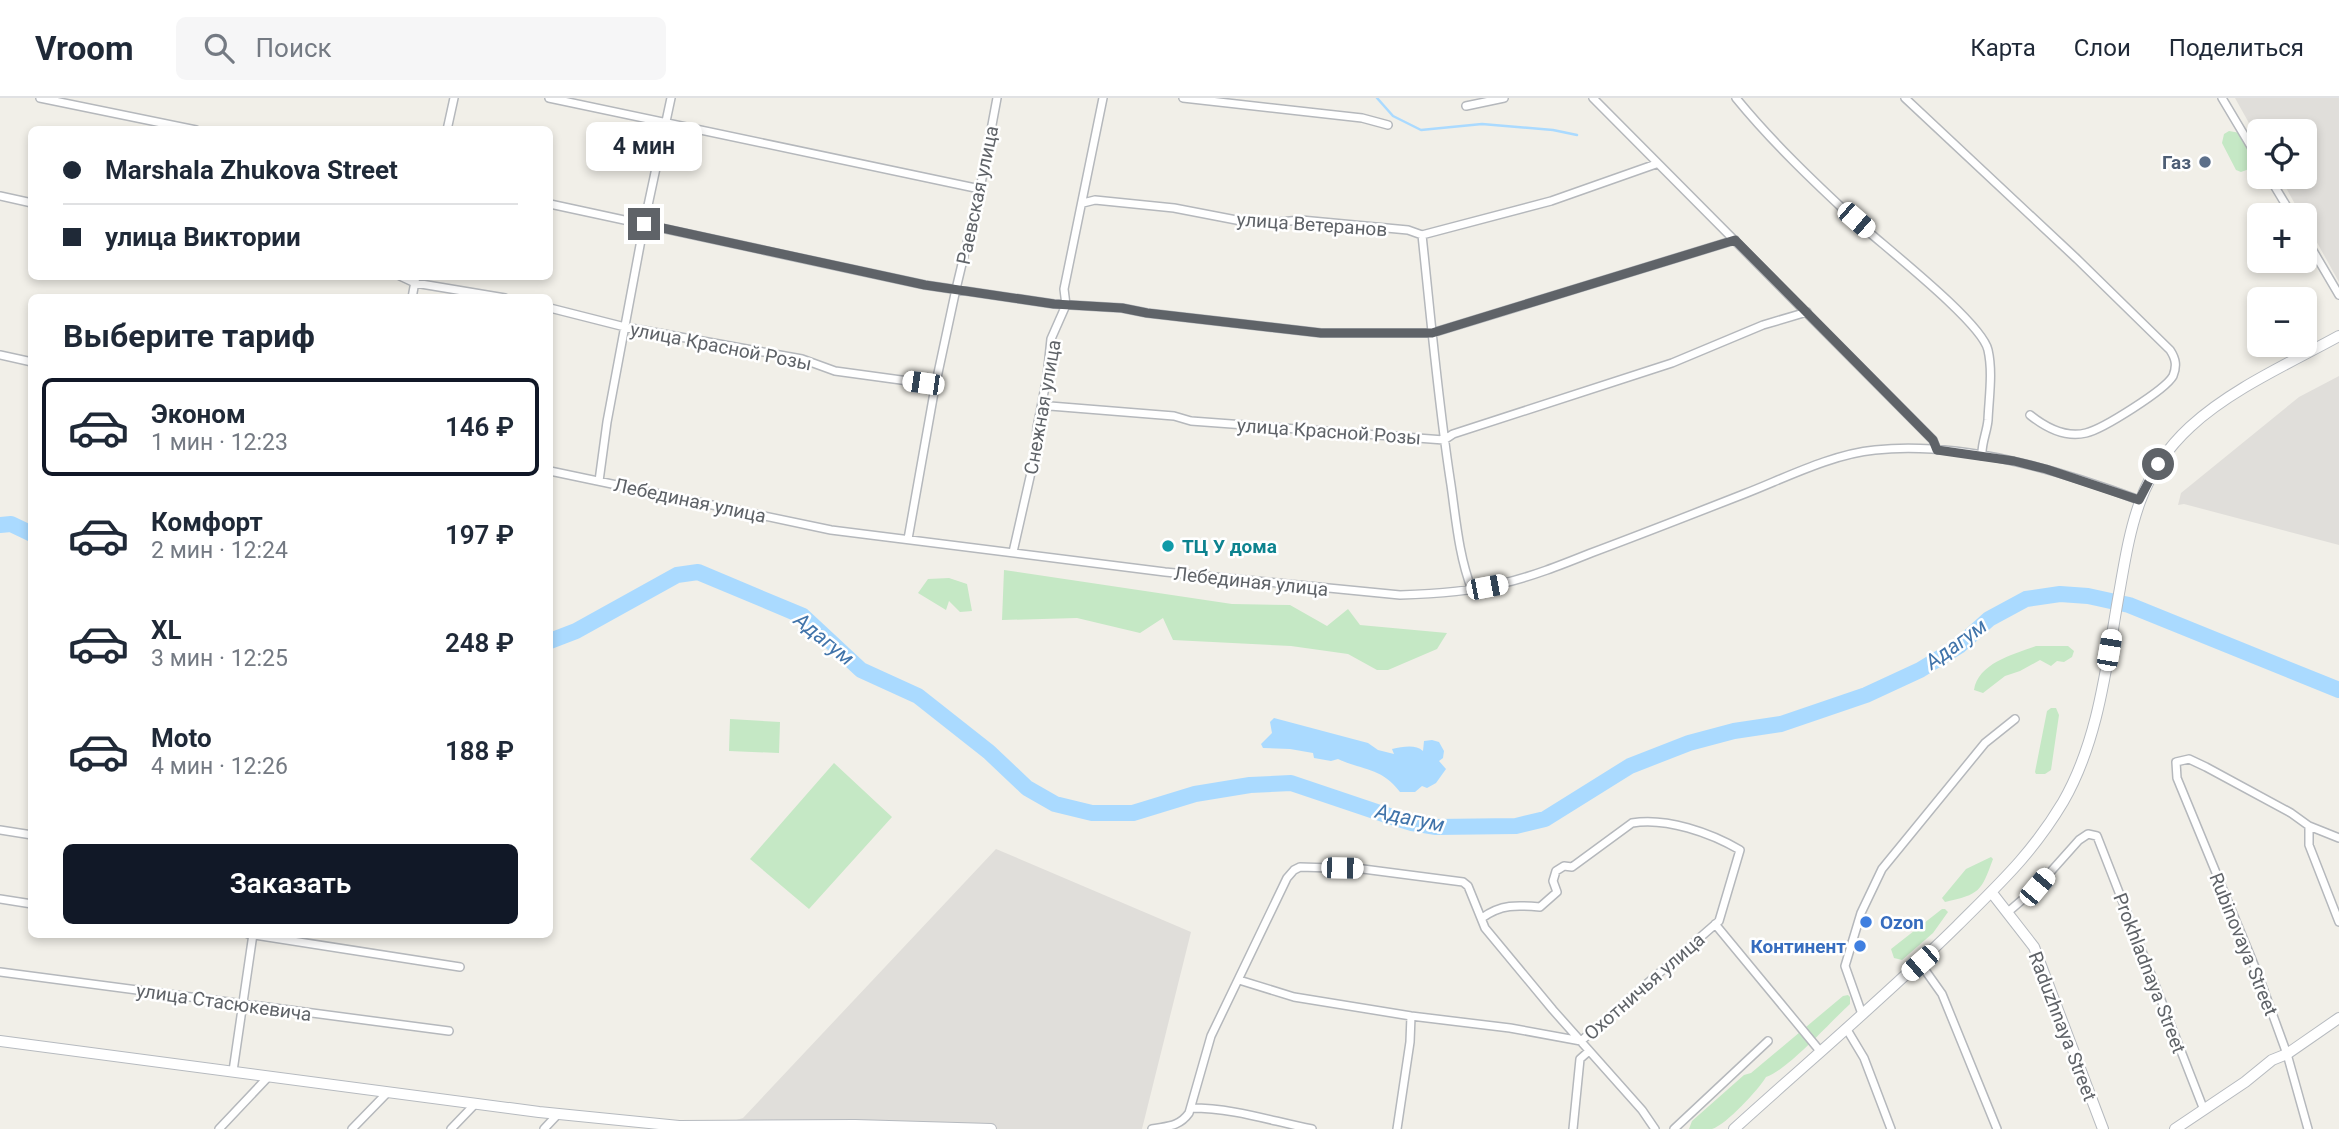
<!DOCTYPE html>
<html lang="ru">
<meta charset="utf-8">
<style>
body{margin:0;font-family:Roboto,sans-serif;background:#f6f6f7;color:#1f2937;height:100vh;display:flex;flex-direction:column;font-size:26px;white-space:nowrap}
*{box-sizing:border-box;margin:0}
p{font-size:23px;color:#747a83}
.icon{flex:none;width:38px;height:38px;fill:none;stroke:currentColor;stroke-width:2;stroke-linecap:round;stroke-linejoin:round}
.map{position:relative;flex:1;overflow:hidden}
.panel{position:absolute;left:28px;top:196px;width:525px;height:644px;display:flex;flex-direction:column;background:#fff;border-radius:10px;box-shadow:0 4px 10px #0003}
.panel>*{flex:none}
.top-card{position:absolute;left:28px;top:28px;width:525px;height:154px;border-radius:10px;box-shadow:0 4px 10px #0003;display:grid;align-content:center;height:154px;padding:0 35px;background:#fff}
.fabs{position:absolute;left:2247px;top:21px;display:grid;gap:14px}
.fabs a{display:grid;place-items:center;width:70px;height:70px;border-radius:10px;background:#fff;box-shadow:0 4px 10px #0003;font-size:35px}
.end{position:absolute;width:32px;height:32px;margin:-16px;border:9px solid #5f6368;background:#fff;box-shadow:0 0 0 4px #fff}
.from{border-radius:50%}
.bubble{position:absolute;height:49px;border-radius:10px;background:#fff;box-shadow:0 4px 10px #0003;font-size:23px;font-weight:600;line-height:49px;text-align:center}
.car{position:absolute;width:21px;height:42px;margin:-21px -10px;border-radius:9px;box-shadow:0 0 5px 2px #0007;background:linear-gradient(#fff 24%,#345 0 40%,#fff 0 76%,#345 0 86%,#fff 0)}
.top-card b{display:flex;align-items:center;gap:24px;height:66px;font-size:26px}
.top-card b+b{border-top:2px solid #e0e1e3}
.top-card i{width:18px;height:18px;background:#1f2937}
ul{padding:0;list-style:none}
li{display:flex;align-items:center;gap:21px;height:98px;margin:0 14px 10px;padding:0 21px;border:4px solid transparent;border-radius:10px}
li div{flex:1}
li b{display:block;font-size:26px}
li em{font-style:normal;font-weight:600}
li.selected{border-color:#111827}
li>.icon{width:63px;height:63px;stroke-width:1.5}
h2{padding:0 35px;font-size:32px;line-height:84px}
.cta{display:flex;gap:14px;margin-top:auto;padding:14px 35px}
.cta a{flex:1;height:80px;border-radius:10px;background:#111827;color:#fff;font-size:28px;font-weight:600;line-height:80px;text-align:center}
header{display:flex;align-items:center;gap:42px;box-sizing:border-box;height:98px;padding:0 35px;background:#fff;border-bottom:2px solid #e0e1e3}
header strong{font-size:33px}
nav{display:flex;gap:38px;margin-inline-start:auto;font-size:24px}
.search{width:490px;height:63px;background:#f6f6f7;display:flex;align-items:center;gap:18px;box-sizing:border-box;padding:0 24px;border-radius:10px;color:#747a83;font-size:26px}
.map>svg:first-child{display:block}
.industrial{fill:#e0deda}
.green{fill:#c5e8c5}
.water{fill:#aadaff}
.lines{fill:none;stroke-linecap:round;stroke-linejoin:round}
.stream{stroke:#aadaff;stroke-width:2.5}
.river{stroke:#aadaff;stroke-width:16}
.minor-casing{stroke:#b5b8bc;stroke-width:10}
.secondary-casing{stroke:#b6babf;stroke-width:12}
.minor{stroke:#fff;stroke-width:7}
.secondary{stroke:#fff;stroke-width:10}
.route{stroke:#5f6368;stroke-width:9}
.service-dot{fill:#5c6f8a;stroke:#fff;stroke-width:2.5}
.culture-dot{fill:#0f9aa8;stroke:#fff;stroke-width:2.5}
.shop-dot{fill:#3f7fe0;stroke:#fff;stroke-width:2.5}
.labels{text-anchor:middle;stroke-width:5;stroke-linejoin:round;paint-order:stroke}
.service-label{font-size:19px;font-weight:bold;fill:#4e5e75;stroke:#fff;text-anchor:end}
.street-label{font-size:19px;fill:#5f6368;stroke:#fff}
.culture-label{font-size:19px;font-weight:bold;fill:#0d838f;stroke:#fff;text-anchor:start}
.shop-label{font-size:19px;font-weight:bold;fill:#366cbe;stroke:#fff;text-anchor:start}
.water-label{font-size:21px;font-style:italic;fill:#4174aa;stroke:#fff}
</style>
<header>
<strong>Vroom</strong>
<div class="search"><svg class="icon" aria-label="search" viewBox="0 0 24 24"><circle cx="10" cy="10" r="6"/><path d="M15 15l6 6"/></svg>Поиск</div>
<nav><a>Карта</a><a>Слои</a><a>Поделиться</a></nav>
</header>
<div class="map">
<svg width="2339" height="1031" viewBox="0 0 2339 1031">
<rect width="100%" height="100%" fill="#f1efe8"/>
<!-- industrial -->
<path class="industrial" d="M2235,0H2339V184L2305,123V117H2301L2280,79H2305V33H2259V43Z
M2339,278V447L2184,406L2178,407L2181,395L2299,299Z
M996,751L1191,834L1142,1031H706L743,1020Z"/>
<!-- green -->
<path class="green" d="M2229,33L2240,35L2253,61L2252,70L2241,74L2236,72L2222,45L2224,36Z
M1004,472L1232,506L1290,507L1327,528L1348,511L1360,527L1447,535L1437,551L1388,572H1377L1348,556L1291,548L1173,542L1163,520L1140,535L1077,520L1002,522Z
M949,480L967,486L972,513L960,514L949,503L946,512L918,495L928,481Z
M2036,548H2068L2074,553L2072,559L2064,564L2057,563L2051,568L2040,562L2020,573L2005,578L1983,595L1974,592C1978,565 2014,556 2036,548Z
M2051,610H2056L2059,617L2051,672L2045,676H2036L2035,674L2047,613Z
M730,621L780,624L779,655L729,653Z
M834,665L892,719L809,811L750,761Z
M1991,759L1993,761C1981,794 1980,796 1945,804L1942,800L1966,771Z
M1942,811H1945L1948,814L1933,835L1902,862L1894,860L1891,851Z
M1848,897L1850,899V906C1831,923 1788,972 1766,979C1759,991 1726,1027 1712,1031C1706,1031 1696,1031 1689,1031L1692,1023L1744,977L1751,975L1843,898Z"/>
<!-- water -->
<path class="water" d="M1274,620L1368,645L1378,652L1394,656L1392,651C1403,649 1415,646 1423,653L1424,643L1432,642L1439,644L1444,653L1443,660L1439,663L1446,671L1436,685L1427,690L1422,688L1415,694H1400C1381,669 1364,673 1338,661L1331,663L1314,660L1313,655L1290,651L1263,650L1261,646L1272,635L1270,624Z"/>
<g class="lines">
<!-- stream -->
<path class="stream" d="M1377,0L1393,18L1421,32L1482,26L1553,32L1577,37"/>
<!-- river -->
<path class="river" d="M0,427L11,426L32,436
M550,543L576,533L677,477L698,474L803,518L861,572L918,598L989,654L1027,690L1055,706L1092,715H1133L1195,696L1250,687L1291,685L1386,717L1412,725L1436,729L1516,728L1545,721L1630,668L1689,645L1734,633L1781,626L1866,597L1920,572L1959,548L1989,521L2026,501L2060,496L2088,498L2129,507L2339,592"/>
<defs>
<path id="minor" d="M40,0L196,32
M549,0L980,91
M1183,0L1362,20L1388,27
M1593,0L1933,342L1937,352
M1736,0C1772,44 1814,84 1855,122C1881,146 1982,224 1988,252C1993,274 1989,299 1988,322C1987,334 1981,346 1982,358
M1905,0L2077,161L2170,252C2176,261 2177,268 2173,278C2165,292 2103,331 2086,335C2066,340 2045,329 2030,317
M2222,0L2259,62
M1466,8L1504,0
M447,32L454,0
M2269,79L2292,117
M0,98L32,105
M1083,105L1095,102L1174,110L1257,126L1301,122L1408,132L1422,137L1551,103L1656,66
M550,106L925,187L1054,206L1122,210L1147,215L1321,235H1432L1735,142
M1422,137C1431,221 1438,304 1451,387C1456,422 1459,459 1472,492
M2305,139L2339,197
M400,178L415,185L505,200
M412,200L416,178
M550,210L625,229L802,261L835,273L923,285L935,289
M0,257L32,264
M1041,310L1050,308L1174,318L1191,323L1444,342L1453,336L1672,265L1763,227L1807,214
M550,373L831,432L1165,474L1400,497C1434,496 1467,494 1500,486C1531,479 1561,467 1591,455C1642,436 1693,416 1744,396C1785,380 1832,356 1875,352C1962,343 2059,372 2139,402
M599,383L607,324L644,126L671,0
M908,441L935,289L956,191L980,91L997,0
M1013,454L1035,357L1037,330L1047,279L1051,241L1066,207L1064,191L1103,0
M2309,728V747L2339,824
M0,732L32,737
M0,801L32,806
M2008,814L2037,789L2079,742L2088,736L2097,738L2204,1012
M1715,826L1820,953
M248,836L460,869
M1920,865L1942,896L1997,1031
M0,874L449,933
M1239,882L1294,899L1411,918L1510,930L1581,943L1719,823L1740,752C1711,735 1666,719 1632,725L1572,769L1564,768L1556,773L1553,783L1557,794L1540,809C1517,807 1501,806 1482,820
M1862,916L1845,868L1861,815L1882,771L1985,645L2015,621
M1846,930L1864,960L1891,1031
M233,973L253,836
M1191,1010C1234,1010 1271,1023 1312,1031
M219,1031L269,978
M352,1031L388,994
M451,1031L476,1005
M544,1031L558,1016
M1152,1031C1167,1028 1179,1029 1189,1015L1211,938L1287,780L1294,772L1300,769L1363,771L1463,784L1468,788L1485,830L1553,912L1642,1012L1655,1031
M1397,1031L1410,944L1411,918
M1573,1031L1580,961L1589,953
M1674,1031L1768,943
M2308,1031L2287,956L2259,879L2177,680L2176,664L2189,661L2206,669L2291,715L2309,728L2339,740"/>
<path id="secondary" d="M1992,795L2034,849L2103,1031
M0,943L539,1014L679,1028L855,1027L991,1031
M1734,1031C1809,963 1886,898 1957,828C1999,786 2032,756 2063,704C2100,640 2107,561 2120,490C2131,426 2140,375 2190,329C2231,291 2290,265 2339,238
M2175,1031L2245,984L2272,962L2287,956L2339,920"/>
</defs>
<!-- minor casing -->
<use href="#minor" class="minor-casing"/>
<!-- secondary casing -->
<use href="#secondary" class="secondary-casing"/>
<!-- minor -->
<use href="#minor" class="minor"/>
<!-- secondary -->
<use href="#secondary" class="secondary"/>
</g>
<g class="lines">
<!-- route -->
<path class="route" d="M644,126L925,187L1054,206L1122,210L1147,215L1321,235H1432L1735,142L1933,342L1937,352L2014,363L2046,371L2139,402L2158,366"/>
</g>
<!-- markers -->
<circle class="service-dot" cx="2205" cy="64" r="7"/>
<circle class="culture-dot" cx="1168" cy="448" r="7"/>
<g class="shop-dot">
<circle cx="1866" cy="824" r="7"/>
<circle cx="1860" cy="848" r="7"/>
</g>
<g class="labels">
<!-- service labels -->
<g class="service-label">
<text x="2191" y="71">Газ</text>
</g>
<!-- street labels -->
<g class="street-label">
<text transform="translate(977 97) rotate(-78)" y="7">Раевская улица</text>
<text transform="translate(1312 126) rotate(4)" y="7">улица Ветеранов</text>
<text transform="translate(721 248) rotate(11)" y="7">улица Красной Розы</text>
<text transform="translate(1042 309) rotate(-80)" y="7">Снежная улица</text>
<text transform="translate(1329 333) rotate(4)" y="7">улица Красной Розы</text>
<text transform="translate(690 402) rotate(12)" y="7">Лебединая улица</text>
<text transform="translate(1251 483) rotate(6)" y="7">Лебединая улица</text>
<text transform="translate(2244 846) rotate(68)" y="7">Rubinovaya Street</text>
<text transform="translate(2150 875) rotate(69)" y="7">Prokhladnaya Street</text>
<text transform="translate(1644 888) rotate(-41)" y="7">Охотничья улица</text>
<text transform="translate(224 904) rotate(8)" y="7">улица Стасюкевича</text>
<text transform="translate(2063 928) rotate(69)" y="7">Raduzhnaya Street</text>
</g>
<!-- culture labels -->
<g class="culture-label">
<text x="1182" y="455">ТЦ У дома</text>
</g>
<!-- shop labels -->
<g class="shop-label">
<text x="1880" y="831">Ozon</text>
<text x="1846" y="855" text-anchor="end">Континент</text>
</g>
<!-- water labels -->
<g class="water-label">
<text transform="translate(824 541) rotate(39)" y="7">Адагум</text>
<text transform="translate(1956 546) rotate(-36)" y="7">Адагум</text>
<text transform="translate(1410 720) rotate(12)" y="7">Адагум</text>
</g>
</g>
</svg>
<div class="fabs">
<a><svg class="icon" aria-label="locate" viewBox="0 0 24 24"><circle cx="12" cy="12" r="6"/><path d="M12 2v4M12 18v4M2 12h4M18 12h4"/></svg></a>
<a>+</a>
<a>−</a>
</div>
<i class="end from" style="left:2158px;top:366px"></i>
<i class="end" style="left:644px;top:126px"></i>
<div class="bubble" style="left:586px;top:24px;width:116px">4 мин</div>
<i class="car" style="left:1856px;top:122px;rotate:131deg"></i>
<i class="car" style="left:923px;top:285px;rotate:278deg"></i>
<i class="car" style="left:1487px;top:489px;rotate:79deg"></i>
<i class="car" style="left:2109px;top:552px;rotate:10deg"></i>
<i class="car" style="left:1342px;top:770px;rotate:91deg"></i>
<i class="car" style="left:2037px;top:789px;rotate:40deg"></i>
<i class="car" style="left:1920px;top:865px;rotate:229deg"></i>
<div class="top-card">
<b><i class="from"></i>Marshala Zhukova Street</b>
<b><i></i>улица Виктории</b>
</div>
<section class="panel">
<h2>Выберите тариф</h2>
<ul>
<li class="selected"><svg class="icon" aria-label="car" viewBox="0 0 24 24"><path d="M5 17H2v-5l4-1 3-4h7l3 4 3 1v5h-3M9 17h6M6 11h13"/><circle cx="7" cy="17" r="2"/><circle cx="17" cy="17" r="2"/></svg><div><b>Эконом</b><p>1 мин · 12:23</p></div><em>146 ₽</em></li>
<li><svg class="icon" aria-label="car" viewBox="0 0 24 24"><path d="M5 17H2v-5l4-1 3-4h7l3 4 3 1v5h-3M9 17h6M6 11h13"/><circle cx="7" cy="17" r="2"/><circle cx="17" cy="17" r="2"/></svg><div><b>Комфорт</b><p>2 мин · 12:24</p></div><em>197 ₽</em></li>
<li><svg class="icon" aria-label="car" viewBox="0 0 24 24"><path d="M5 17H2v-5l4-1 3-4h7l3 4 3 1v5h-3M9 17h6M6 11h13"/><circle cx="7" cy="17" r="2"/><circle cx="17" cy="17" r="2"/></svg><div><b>XL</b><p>3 мин · 12:25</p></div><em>248 ₽</em></li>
<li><svg class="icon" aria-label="car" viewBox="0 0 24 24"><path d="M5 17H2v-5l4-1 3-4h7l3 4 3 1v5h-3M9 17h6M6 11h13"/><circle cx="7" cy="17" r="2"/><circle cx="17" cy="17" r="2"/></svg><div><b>Moto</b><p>4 мин · 12:26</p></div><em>188 ₽</em></li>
</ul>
<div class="cta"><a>Заказать</a></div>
</section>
</div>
